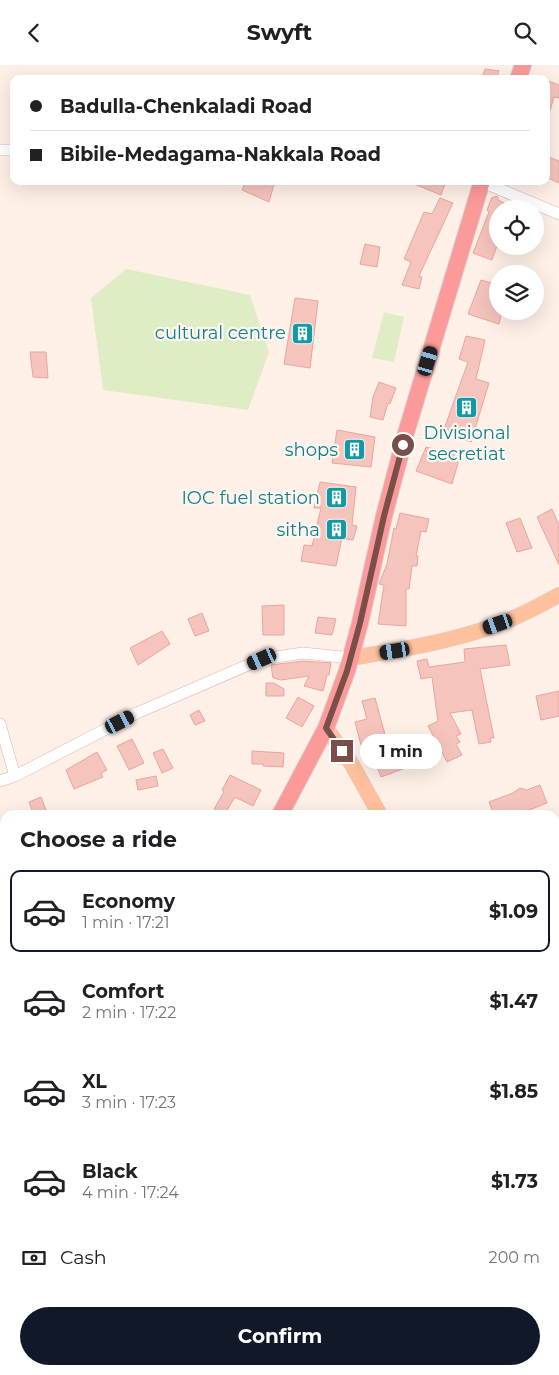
<!DOCTYPE html>
<meta charset="utf-8">
<style>
body{margin:0;font-family:Montserrat,sans-serif;background:#f2f2f2;color:#202124;height:100vh;display:flex;flex-direction:column;font-size:19px;white-space:nowrap}
*{box-sizing:border-box;margin:0}
p{font-size:16px;color:#757577}
.icon{flex:none;width:28px;height:28px;fill:none;stroke:currentColor;stroke-width:2;stroke-linecap:round;stroke-linejoin:round}
.map{position:relative;flex:1;overflow:hidden}
.panel{position:absolute;left:0px;top:745px;width:560px;height:565px;display:flex;flex-direction:column;background:#fff;border-radius:15px 15px 0 0;box-shadow:0 5px 20px #0002}
.panel>*{flex:none}
.banner{position:absolute;left:10px;top:10px;width:540px;height:110px;border-radius:10px;box-shadow:0 5px 20px #0002;display:grid;align-content:center;height:110px;padding:0 20px;background:#fff}
.fabs{position:absolute;left:489px;top:135px;display:grid;gap:10px}
.fabs a{display:grid;place-items:center;width:55px;height:55px;border-radius:50%;background:#fff;box-shadow:0 5px 20px #0002;font-size:25px}
.end{position:absolute;width:22px;height:22px;margin:-11px;border:6px solid #7a4e49;background:#fff;box-shadow:0 0 0 2px #fff}
.from{border-radius:50%}
.bubble{position:absolute;height:35px;border-radius:18px;background:#fff;box-shadow:0 5px 20px #0002;font-size:16px;font-weight:700;line-height:35px;text-align:center}
.car{position:absolute;width:15px;height:30px;margin:-15px -8px;border-radius:6px;box-shadow:0 0 4px 1px #0007;background:linear-gradient(#222 24%,#8ab4d8 0 40%,#222 0 76%,#8ab4d8 0 86%,#222 0)}
.banner b{display:flex;align-items:center;gap:18px;height:48px;font-size:19px}
.banner b+b{border-top:1px solid #e0e0e0}
.banner i{width:12px;height:12px;background:#202124}
ul{padding:0;list-style:none}
li{display:flex;align-items:center;gap:15px;height:82px;margin:0 10px 8px;padding:0 10px;border:2px solid transparent;border-radius:10px}
li div{flex:1}
li b{display:block;font-size:19px}
li em{font-style:normal;font-weight:700}
li.selected{border-color:#111827}
li>.icon{width:45px;height:45px;stroke-width:1.5}
h2{padding:0 20px;font-size:22px;line-height:60px}
.pay{display:flex;align-items:center;gap:12px;height:55px;padding:0 20px;font-size:19px}
.pay p{margin-inline-start:auto}
.primary-button{display:flex;gap:10px;margin-top:auto;padding:10px 20px}
.primary-button a{flex:1;height:58px;border-radius:30px;background:#111827;color:#fff;font-size:20px;font-weight:700;line-height:58px;text-align:center}
header{display:flex;justify-content:space-between;align-items:center;height:65px;padding:0 20px;background:#fff;font-size:22px;font-weight:700}
.map>svg:first-child{display:block}
.green{fill:#dfedc4}
.building{fill:#f5c5bd;stroke:#e9a59c}
.lines{fill:none;stroke-linecap:round;stroke-linejoin:round}
.minor-casing{stroke:#d4b5ae;stroke-width:12}
.major-casing{stroke:#dacdcc;stroke-width:16}
.highway-casing{stroke:#dacdcc;stroke-width:18}
.minor{stroke:#fff;stroke-width:11}
.major{stroke:#ffc19d;stroke-width:15}
.highway{stroke:#fc9a9a;stroke-width:16}
.route{stroke:#7a4e49;stroke-width:6}
.labels{text-anchor:middle;stroke-width:4.5;stroke-linejoin:round;paint-order:stroke}
.culture-label{font-size:18px;fill:#0d838f;stroke:#fff5ef;text-anchor:end}
</style>
<header><svg class="icon" aria-label="back" viewBox="0 0 24 24"><path d="M15 5l-7 7 7 7"/></svg>Swyft<svg class="icon" aria-label="search" viewBox="0 0 24 24"><circle cx="10" cy="10" r="6"/><path d="M15 15l6 6"/></svg></header>
<div class="map">
<svg width="559" height="1310" viewBox="0 0 559 1310">
<rect width="100%" height="100%" fill="#feefe7"/>
<!-- green -->
<path class="green" d="M126,204L250,230L269,287L248,345L103,325L91,233Z
M384,247L404,252L394,297L372,293Z"/>
<!-- building -->
<path class="building" d="M485,4L499,6L496,14H482Z
M546,15L559,20V33L554,32L549,49H546Z
M546,91L559,96V118L546,112Z
M246,116H275L269,137L242,125Z
M407,116H446L441,130Z
M495,131L498,132V135L517,144H498V178L492,195L473,188L489,147L487,145L492,132L494,133Z
M440,133L453,138L419,211L422,212L419,224L402,220L411,197L404,194L424,147L432,149Z
M365,179L380,182L377,202L360,199Z
M481,215L498,220V246H502L499,259L468,249Z
M295,233L318,236L310,303L284,299Z
M466,271L485,275L476,314L489,318L471,377L443,367L468,297L459,294Z
M30,287H46L48,313L33,312Z
M379,317L396,323L390,339L388,338L383,355L370,352L373,332Z
M337,365L375,372L371,402L332,398Z
M426,382L460,391L452,419L416,406Z
M320,417L356,422L352,460L357,461L353,475L342,473L336,501L301,496L304,480L312,481L321,443H314Z
M552,444L559,460V500L537,452Z
M400,448L429,454L426,467L421,466L416,491H418L417,501H412L409,524H406V561L378,559L384,520L379,519L387,499L394,463L396,464Z
M520,453L532,483L517,487L506,458Z
M284,540V570H263L262,541Z
M202,548L209,566L195,571L188,554Z
M318,552L336,554L332,570L315,568Z
M162,566L170,579L138,600L130,583Z
M506,580L510,600L480,604L494,673H490L491,677L479,679L472,645L450,648L461,669L456,671L460,677L456,679L462,690L447,697L428,661L438,656L432,612L421,614L417,596L427,594L429,602L465,597L464,584Z
M303,596L331,598L329,610H327L323,626L304,621L309,611L281,615L273,613L271,600Z
M266,618H274L284,624V631H266Z
M559,626V651L541,655L536,631Z
M298,632L314,641L302,662L286,653Z
M375,633L389,684L398,680L402,691L414,686L419,698L381,712L368,678L361,680L355,657L367,654L362,636Z
M199,645L205,656L195,660L190,650Z
M132,674L144,698L129,705L117,681Z
M163,684L173,703L162,708L153,688Z
M252,686L284,688L283,702L263,701V699H252Z
M97,687L107,705L101,708L103,712L74,724L66,705Z
M230,710L261,725L253,741L235,732L224,750L214,744L224,727L222,725Z
M156,711L158,721L138,725L136,715Z
M540,720L547,738L516,750H494L489,737L513,728L520,723L527,725Z
M41,732L46,745L34,750L29,737Z"/>
<g class="lines">
<defs>
<path id="minor" d="M0,85H14
M482,117L559,149
M0,659L15,711
M0,716L15,711L137,648L262,594L303,588L351,593
M555,1055L559,1053
M407,1310L411,1305"/>
<path id="major" d="M351,593C400,585 449,577 497,560C518,552 539,541 559,530
M326,663L351,698L380,750
M555,1107L559,1116"/>
<path id="highway" d="M518,14L523,0
M280,750L326,663L347,606L360,558L384,451L406,368L482,116
M38,1310L40,1305"/>
</defs>
<!-- minor casing -->
<use href="#minor" class="minor-casing"/>
<!-- major casing -->
<use href="#major" class="major-casing"/>
<!-- highway casing -->
<use href="#highway" class="highway-casing"/>
<!-- minor -->
<use href="#minor" class="minor"/>
<!-- major -->
<use href="#major" class="major"/>
<!-- highway -->
<use href="#highway" class="highway"/>
</g>
<g class="lines">
<!-- route -->
<path class="route" d="M342,686L326,663L347,606L360,558L384,451L403,380"/>
</g>
<!-- icons -->
<defs>
<symbol id="building-square" viewBox="-11 -11 22 22"><rect x="-9" y="-9" width="18" height="18" rx="4" fill="#0f9aa8" stroke="#fff5ef"/><path d="M-4-6H4V6H1V3H-1V6H-4ZM-2.5-4.3h1.7v1.8h-1.7ZM.8-4.3h1.7v1.8H.8ZM-2.5-1h1.7V.8h-1.7ZM.8-1h1.7V.8H.8Z" fill="#fff"/></symbol>
</defs>
<g fill-rule="evenodd">
<use href="#building-square" x="290" y="256" width="25" height="25"/>
<use href="#building-square" x="454" y="330" width="25" height="25"/>
<use href="#building-square" x="342" y="372" width="25" height="25"/>
<use href="#building-square" x="324" y="420" width="25" height="25"/>
<use href="#building-square" x="324" y="452" width="25" height="25"/>
</g>
<g class="labels">
<!-- culture labels -->
<g class="culture-label">
<text x="286" y="274">cultural centre</text>
<text x="467" y="374" text-anchor="middle">Divisional<tspan x="467" dy="21">secretiat</tspan></text>
<text x="338" y="391">shops</text>
<text x="320" y="439">IOC fuel station</text>
<text x="320" y="471">sitha</text>
</g>
</g>
</svg>
<div class="fabs">
<a><svg class="icon" aria-label="locate" viewBox="0 0 24 24"><circle cx="12" cy="12" r="6"/><path d="M12 2v4M12 18v4M2 12h4M18 12h4"/></svg></a>
<a><svg class="icon" aria-label="layers" viewBox="0 0 24 24"><path d="M12 4l9 5-9 5-9-5zM3 14l9 5 9-5"/></svg></a>
</div>
<i class="end from" style="left:403px;top:380px"></i>
<i class="end" style="left:342px;top:686px"></i>
<div class="bubble" style="left:360px;top:669px;width:82px">1 min</div>
<i class="car" style="left:428px;top:296px;rotate:17deg"></i>
<i class="car" style="left:498px;top:559px;rotate:251deg"></i>
<i class="car" style="left:395px;top:586px;rotate:261deg"></i>
<i class="car" style="left:262px;top:594px;rotate:246deg"></i>
<i class="car" style="left:120px;top:657px;rotate:63deg"></i>
<div class="banner">
<b><i class="from"></i>Badulla-Chenkaladi Road</b>
<b><i></i>Bibile-Medagama-Nakkala Road</b>
</div>
<section class="panel">
<h2>Choose a ride</h2>
<ul>
<li class="selected"><svg class="icon" aria-label="car" viewBox="0 0 24 24"><path d="M5 17H2v-5l4-1 3-4h7l3 4 3 1v5h-3M9 17h6M6 11h13"/><circle cx="7" cy="17" r="2"/><circle cx="17" cy="17" r="2"/></svg><div><b>Economy</b><p>1 min · 17:21</p></div><em>$1.09</em></li>
<li><svg class="icon" aria-label="car" viewBox="0 0 24 24"><path d="M5 17H2v-5l4-1 3-4h7l3 4 3 1v5h-3M9 17h6M6 11h13"/><circle cx="7" cy="17" r="2"/><circle cx="17" cy="17" r="2"/></svg><div><b>Comfort</b><p>2 min · 17:22</p></div><em>$1.47</em></li>
<li><svg class="icon" aria-label="car" viewBox="0 0 24 24"><path d="M5 17H2v-5l4-1 3-4h7l3 4 3 1v5h-3M9 17h6M6 11h13"/><circle cx="7" cy="17" r="2"/><circle cx="17" cy="17" r="2"/></svg><div><b>XL</b><p>3 min · 17:23</p></div><em>$1.85</em></li>
<li><svg class="icon" aria-label="car" viewBox="0 0 24 24"><path d="M5 17H2v-5l4-1 3-4h7l3 4 3 1v5h-3M9 17h6M6 11h13"/><circle cx="7" cy="17" r="2"/><circle cx="17" cy="17" r="2"/></svg><div><b>Black</b><p>4 min · 17:24</p></div><em>$1.73</em></li>
</ul>
<div class="pay"><svg class="icon" aria-label="cash" viewBox="0 0 24 24"><path d="M3 7h18v10H3z"/><circle cx="12" cy="12" r="2"/></svg>Cash<p>200 m</p></div>
<div class="primary-button"><a>Confirm</a></div>
</section>
</div>
